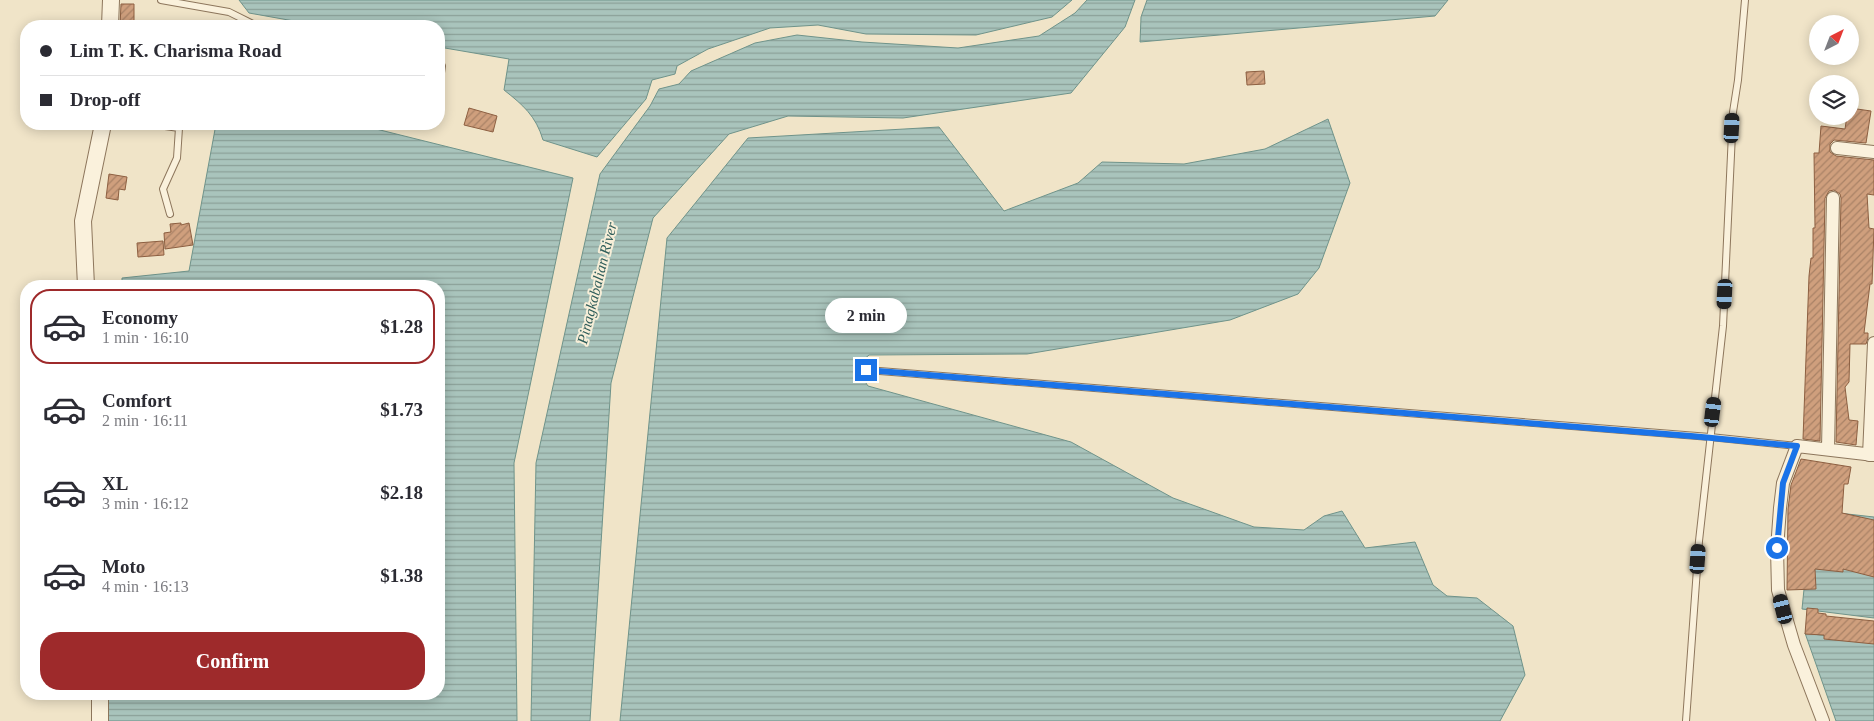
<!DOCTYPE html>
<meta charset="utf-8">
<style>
body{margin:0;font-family:Georgia,serif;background:#f7f7f7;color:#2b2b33;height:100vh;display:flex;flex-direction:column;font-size:19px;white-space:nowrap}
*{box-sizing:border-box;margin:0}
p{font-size:16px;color:#7c7c81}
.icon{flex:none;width:28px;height:28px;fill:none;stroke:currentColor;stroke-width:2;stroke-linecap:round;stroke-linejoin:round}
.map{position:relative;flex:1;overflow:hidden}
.side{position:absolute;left:20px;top:280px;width:425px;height:420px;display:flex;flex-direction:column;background:#fff;border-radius:20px;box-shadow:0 2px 12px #0003}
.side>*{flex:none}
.hud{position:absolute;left:20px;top:20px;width:425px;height:110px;border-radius:20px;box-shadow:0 2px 12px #0003;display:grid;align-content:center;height:110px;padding:0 20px;background:#fff}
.needle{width:32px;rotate:42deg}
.controls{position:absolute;left:1809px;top:15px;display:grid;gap:10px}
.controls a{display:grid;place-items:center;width:50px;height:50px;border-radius:50%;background:#fff;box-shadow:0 2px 12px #0003;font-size:25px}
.end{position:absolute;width:22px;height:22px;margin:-11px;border:6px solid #1a73e8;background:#fff;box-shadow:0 0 0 2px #fff}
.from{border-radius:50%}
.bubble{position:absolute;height:35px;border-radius:18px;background:#fff;box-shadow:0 2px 12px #0003;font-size:16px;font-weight:700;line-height:35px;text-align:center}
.car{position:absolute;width:15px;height:30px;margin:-15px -8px;border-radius:6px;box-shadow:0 0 4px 1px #0007;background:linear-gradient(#222 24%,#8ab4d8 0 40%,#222 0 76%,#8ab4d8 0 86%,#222 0)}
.hud b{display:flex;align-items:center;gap:18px;height:48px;font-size:19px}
.hud b+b{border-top:1px solid #e1e1e2}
.hud i{width:12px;height:12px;background:#2b2b33}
ul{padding:9px 0 0;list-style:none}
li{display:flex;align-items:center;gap:15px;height:75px;margin:0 10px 8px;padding:0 10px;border:2px solid transparent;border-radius:20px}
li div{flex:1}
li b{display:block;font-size:19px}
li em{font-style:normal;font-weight:700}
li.selected{border-color:#9e2a2b}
li>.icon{width:45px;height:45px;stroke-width:1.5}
.cta{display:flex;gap:10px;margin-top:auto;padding:10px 20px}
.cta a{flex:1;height:58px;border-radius:20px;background:#9e2a2b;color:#fff;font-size:20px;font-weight:700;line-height:58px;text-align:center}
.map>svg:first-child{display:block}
.water{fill:url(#water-rules);stroke:#6f938a}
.building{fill:url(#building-hatch);stroke:#8d5f41}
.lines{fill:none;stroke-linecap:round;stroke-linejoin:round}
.service-casing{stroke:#8d765c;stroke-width:8}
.minor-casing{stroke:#8d765c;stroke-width:14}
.tertiary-casing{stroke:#8d765c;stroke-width:18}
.service{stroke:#faf1dc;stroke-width:6}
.minor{stroke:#faf1dc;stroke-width:12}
.tertiary{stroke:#faf1dc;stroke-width:16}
.route{stroke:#1a73e8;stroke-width:6}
.labels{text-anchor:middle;stroke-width:4;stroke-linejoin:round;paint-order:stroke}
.water-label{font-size:15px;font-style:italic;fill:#2f5d5a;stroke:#f7eed8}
</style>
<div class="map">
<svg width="1874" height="721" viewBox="0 0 1874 721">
<defs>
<pattern id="water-rules" width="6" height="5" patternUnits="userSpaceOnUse" patternTransform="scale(1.25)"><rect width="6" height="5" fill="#a9c4bc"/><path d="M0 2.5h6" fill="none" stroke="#8ba098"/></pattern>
<pattern id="building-hatch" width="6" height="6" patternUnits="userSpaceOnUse" patternTransform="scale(1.25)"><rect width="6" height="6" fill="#cf9f7d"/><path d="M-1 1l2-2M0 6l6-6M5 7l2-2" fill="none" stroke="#a98266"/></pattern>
</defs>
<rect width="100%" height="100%" fill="#f0e4c8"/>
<!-- water -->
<path class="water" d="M239,0H1072L1052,17L976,35L866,34L818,25L770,28L708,49L677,66L675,74L652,80L646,99L597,157L543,140C536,116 523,105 504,90L509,59L439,47V26H322L249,13Z
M1087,0H1135L1125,27L1071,93L903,118L788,116L729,134L653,218L611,383L590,721H531L536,463L600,174L650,106L659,89L679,84L691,71L755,43L797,35L862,42L958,48L1039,36L1075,13Z
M1147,0H1448L1435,16L1140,42L1141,17Z
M1328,119L1350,183L1319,268L1298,294L1230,320L1027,354L869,355L855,367L868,386L1071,442L1173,498L1254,527L1304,530L1324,516L1342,511L1365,548L1415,542L1433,585L1447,596L1477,598L1513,626L1525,675L1500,721H620L667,238L748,138L939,127L1004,211L1078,183L1102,162L1184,164L1265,149Z
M216,124H356L573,178L514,463L517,721H99L100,694H439V286H122V278L189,271Z
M1812,510L1874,517V618L1802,609Z
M1805,633L1874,642V721H1836Z"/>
<!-- building -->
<path class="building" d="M121,4H134V26H120Z
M1264,71L1265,84L1247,85L1246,72Z
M469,108L497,116L493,132L464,125Z
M1850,108L1871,111L1866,143L1834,140L1830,144V152L1836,156L1874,160V195L1867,194L1869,228L1874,229L1872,284H1870L1864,333H1868V338L1866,344H1850L1849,382L1845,387L1849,420L1858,421L1856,445L1836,442L1841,198L1840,194L1834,190L1829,191L1825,198L1820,441L1803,439L1809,276L1811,258H1813V228H1815L1814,153H1819L1821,126L1845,129L1847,116H1850Z
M109,174L127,177L125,190L119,189L118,200L106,198Z
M181,223V225L189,223L193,245L165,249L164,233L171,232L170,224Z
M163,241L164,255L138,257L137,243Z
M1801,459L1851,467L1848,484H1844L1842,513L1874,520V577L1843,569V572L1815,569L1816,589L1787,590L1788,509L1791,485Z
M1807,608L1818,609V613L1826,614V616L1874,621V644L1824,639V635L1805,634Z"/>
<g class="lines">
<defs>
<path id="service" d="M161,0L229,12L257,26
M439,62L442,66L439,87
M151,124L179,128
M170,214L163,189L177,158L179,128L183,124
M867,370L1710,437L1797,446
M1686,721L1699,541L1723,326L1733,112L1738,80L1745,0"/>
<path id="minor" d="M1837,148L1874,152
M1828,449L1833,198
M1869,455L1874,343
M1823,721L1794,645L1778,590L1777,549L1780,508L1783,483L1797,446L1874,455"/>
<path id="tertiary" d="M110,26L111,0
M86,286L83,221L103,124
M100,721V694"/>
</defs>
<!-- service casing -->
<use href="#service" class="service-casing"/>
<!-- minor casing -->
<use href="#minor" class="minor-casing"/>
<!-- tertiary casing -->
<use href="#tertiary" class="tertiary-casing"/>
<!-- service -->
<use href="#service" class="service"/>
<!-- minor -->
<use href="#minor" class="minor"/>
<!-- tertiary -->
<use href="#tertiary" class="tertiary"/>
</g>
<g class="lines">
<!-- route -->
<path class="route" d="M866,370L1691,436L1797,446L1783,483L1777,548"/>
</g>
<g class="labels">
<!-- water labels -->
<g class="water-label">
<text transform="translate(597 283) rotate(-76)" y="5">Pinagkabalian River</text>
</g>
</g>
</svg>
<div class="controls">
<a><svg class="needle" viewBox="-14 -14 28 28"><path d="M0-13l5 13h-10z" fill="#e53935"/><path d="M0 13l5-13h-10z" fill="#7c7c81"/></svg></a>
<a><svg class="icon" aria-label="layers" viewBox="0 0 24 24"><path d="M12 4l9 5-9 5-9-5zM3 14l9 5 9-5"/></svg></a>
</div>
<i class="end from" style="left:1777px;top:548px"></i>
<i class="end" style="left:866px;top:370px"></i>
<div class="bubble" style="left:825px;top:298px;width:82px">2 min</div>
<i class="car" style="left:1732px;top:128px;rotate:3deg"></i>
<i class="car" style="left:1725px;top:294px;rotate:183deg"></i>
<i class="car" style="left:1713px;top:412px;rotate:7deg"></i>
<i class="car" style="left:1698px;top:559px;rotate:4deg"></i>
<i class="car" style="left:1783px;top:609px;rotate:346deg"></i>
<div class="hud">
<b><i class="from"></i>Lim T. K. Charisma Road</b>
<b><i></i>Drop-off</b>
</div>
<section class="side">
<ul>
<li class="selected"><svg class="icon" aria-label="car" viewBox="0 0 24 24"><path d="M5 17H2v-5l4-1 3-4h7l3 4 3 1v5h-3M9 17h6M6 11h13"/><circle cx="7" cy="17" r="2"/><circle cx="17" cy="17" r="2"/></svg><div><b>Economy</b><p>1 min · 16:10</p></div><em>$1.28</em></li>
<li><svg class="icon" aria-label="car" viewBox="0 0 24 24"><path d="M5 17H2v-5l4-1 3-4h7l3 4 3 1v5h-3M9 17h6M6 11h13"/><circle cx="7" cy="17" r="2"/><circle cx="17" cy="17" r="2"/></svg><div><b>Comfort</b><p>2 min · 16:11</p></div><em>$1.73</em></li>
<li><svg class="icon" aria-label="car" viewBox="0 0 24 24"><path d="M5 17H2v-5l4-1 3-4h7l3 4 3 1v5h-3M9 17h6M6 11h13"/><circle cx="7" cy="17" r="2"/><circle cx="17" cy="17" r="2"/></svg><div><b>XL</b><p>3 min · 16:12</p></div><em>$2.18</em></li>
<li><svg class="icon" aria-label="car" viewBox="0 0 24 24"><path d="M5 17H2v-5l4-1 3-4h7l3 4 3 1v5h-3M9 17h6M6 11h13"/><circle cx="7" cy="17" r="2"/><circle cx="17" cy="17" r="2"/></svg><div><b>Moto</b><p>4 min · 16:13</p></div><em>$1.38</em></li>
</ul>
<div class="cta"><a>Confirm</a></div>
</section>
</div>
